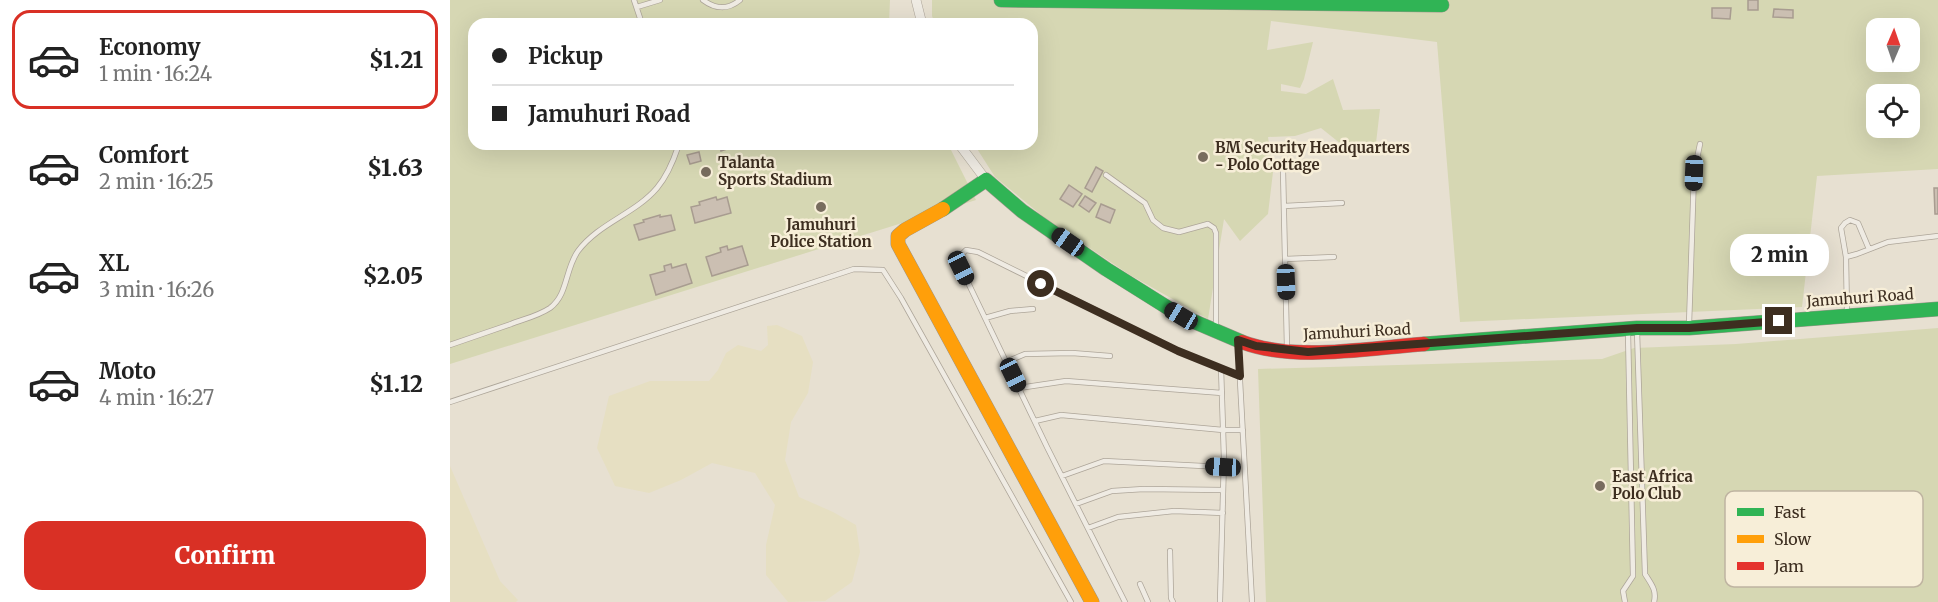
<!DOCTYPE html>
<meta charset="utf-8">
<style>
body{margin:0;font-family:Merriweather,serif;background:#f2f2f2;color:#222;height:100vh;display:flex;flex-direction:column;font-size:22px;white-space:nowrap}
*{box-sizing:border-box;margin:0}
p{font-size:20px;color:#767676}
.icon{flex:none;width:33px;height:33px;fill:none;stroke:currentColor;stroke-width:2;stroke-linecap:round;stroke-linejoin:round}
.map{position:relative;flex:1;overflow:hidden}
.panel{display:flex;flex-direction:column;background:#fff;width:450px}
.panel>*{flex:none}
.hud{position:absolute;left:18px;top:18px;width:570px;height:132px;border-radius:18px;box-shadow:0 6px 24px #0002;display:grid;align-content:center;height:132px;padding:0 24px;background:#fff}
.needle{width:39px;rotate:2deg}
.fabs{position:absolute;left:1416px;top:18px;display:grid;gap:12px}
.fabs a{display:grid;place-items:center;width:54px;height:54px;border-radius:12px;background:#fff;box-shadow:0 6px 24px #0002;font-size:30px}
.end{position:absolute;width:27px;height:27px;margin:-14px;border:8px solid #3d2e20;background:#fff;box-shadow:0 0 0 3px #fff}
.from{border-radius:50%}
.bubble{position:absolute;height:42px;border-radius:18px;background:#fff;box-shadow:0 6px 24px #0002;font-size:20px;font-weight:800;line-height:42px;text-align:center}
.car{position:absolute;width:18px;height:36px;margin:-18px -9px;border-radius:8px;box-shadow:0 0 4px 2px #0007;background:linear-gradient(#222 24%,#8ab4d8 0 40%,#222 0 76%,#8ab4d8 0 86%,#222 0)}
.hud b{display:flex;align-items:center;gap:21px;height:57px;font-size:22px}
.hud b+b{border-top:2px solid #e0e0e0}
.hud i{width:15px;height:15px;background:#222}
ul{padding:10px 0 0;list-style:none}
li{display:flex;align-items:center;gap:18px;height:99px;margin:0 12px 9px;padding:0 12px;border:3px solid transparent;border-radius:18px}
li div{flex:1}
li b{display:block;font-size:22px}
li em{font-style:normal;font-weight:800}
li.active{border-color:#d93025}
li>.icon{width:54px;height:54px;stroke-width:1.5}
.button{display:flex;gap:12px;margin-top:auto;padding:12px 24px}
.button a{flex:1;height:69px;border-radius:18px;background:#d93025;color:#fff;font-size:24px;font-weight:800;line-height:69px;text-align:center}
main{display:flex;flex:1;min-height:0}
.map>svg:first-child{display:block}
.farmland{fill:#e6dfc2}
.green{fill:#d6d7b3;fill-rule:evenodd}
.building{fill:#cbbfb2;stroke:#a89c90;stroke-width:1.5}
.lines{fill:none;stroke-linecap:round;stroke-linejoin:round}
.lane-casing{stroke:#ada599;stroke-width:6}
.street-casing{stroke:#ada599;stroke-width:10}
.fast-casing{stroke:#9c958a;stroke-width:15}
.slow-casing{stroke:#9c958a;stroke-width:15}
.jam-casing{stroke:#9c958a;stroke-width:15}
.lane{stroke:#efebe3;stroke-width:4.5}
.street{stroke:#efebe3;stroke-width:9}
.fast{stroke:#30b455;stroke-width:14}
.slow{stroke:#ff9f0a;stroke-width:14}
.jam{stroke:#e5322d;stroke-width:14}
.route{stroke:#3d2e20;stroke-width:8}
.poi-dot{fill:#786c5e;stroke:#f7eed8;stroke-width:2}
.labels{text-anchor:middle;stroke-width:5;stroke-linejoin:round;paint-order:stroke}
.poi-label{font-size:15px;font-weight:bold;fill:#3d2e20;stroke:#f7eed8;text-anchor:start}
.street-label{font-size:15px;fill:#3d2e20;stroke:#f7eed8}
.key{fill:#f7eed8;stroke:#bfb4a1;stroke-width:1.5}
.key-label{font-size:16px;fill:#3d2e20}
</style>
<main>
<section class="panel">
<ul>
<li class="active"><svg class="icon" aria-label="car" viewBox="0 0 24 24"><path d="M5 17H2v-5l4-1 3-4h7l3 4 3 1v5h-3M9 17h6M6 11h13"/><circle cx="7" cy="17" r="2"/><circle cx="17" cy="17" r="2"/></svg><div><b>Economy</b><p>1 min · 16:24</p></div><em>$1.21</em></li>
<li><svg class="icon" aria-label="car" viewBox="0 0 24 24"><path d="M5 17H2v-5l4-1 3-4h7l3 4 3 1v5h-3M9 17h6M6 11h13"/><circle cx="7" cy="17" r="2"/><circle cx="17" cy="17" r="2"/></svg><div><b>Comfort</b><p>2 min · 16:25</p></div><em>$1.63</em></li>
<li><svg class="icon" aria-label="car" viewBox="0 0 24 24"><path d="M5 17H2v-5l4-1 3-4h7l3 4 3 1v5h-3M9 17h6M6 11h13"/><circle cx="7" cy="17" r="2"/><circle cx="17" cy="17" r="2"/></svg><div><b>XL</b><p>3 min · 16:26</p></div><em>$2.05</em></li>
<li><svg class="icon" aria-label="car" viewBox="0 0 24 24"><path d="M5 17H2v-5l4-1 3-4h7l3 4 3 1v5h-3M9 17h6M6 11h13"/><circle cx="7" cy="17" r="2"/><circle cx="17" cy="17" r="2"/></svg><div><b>Moto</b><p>4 min · 16:27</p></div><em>$1.12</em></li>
</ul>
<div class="button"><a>Confirm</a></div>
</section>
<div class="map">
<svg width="1488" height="602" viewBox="0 0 1488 602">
<rect width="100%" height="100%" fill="#e7e0d1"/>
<!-- farmland -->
<path class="farmland" d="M327,325L352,336L363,362L358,393L341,422L335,460L349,497L383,512L406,525L410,552L402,582L375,601L338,602L316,575V545L325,505L305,473L262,463L231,480L199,493L165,486L147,448L159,396L200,381H259L268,370L276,353L288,345L311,351L318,345L317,326Z
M0,466L50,581L68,600L66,602H0Z"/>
<!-- green -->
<path class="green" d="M0,0H440L439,24H24V144H498L526,200L0,364Z
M482,0H1488V169L1367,176L1352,307L1010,322L987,42L821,21L817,50L863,42L854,79L850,88L831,84V91L856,94L883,79L893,110L930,109L926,143L896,148L871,128L845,136L818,137L823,172L818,214L790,241L774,219L758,319L680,275L595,218L545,177L524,144H582V24H485L482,16ZM1426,28H1460V62H1426ZM1426,94H1460V128H1426Z
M1488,328V602H816L808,369L1152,359L1184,348L1286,344Z"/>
<!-- building -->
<path class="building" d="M1298,0H1308V10H1298Z
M1262,8H1281L1280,19L1262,18Z
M1324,9L1343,10V18L1323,17Z
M255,144H279L280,148L271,151L270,145L257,149Z
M249,152L251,161L240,164L237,155Z
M646,167L653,171L642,192L635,188Z
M619,185L632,194L623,207L610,199Z
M1484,188H1488V214H1485Z
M635,196L646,203L639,212L629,205Z
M266,197L267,200L277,197L281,213L245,223L241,207L250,205L249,202Z
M651,204L665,210L660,223L646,217Z
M210,215V217L221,215L225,230L189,240L184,225L194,222L193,220Z
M277,246L278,250L292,246L298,265L262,276L256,257L271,252L270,248Z
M221,264L222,268L236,264L242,283L206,295L200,275L215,271L214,266Z"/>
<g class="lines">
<defs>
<path id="lane" d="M184,0L192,24
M253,0C265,9 278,10 290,0
M187,7L210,0
M833,170L837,348
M656,175L695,203L703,220L713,228L729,232L758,224L764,228L766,233V330
M834,206L892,203
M1396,257L1391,228L1395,223L1400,220L1408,223L1419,249
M835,259L884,257
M1397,313L1396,257L1407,254L1438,242L1488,236
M535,318L560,311L583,309
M1239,325L1244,173L1250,144
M1187,331L1195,574C1201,584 1207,590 1204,602
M788,344L802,602
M0,345C20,338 41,331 61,324C74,319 88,316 100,308C118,295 115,269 128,251C149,223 185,214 207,188C217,176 223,162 228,147V144
M556,362L575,354L622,353L660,356
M569,388L616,381L772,393
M0,402L404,269L433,270L451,298L621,602
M585,421L611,415L773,430H793
M612,476L654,461L773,467
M626,504L662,491L694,489L773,490
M638,528L668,517L724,511L773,513
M720,551L721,598L723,602
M690,584L698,602
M675,602L597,447L511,268L510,256L516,250L528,252L728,351L790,376
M770,602L774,459L771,368
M1175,602L1173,591L1183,576L1178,332"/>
<path id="street" d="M466,0L472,24
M509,144L536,180"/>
<path id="fast" d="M551,0L992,5
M493,209L536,180L572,211L656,269L731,316L792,342
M974,344L1187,328H1239L1488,309"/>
<path id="slow" d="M493,209L455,230L448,236V244L642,602"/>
<path id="jam" d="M792,342C845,362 918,348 974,344"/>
</defs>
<!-- lane casing -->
<use href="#lane" class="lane-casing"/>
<!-- street casing -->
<use href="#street" class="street-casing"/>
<!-- fast casing -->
<use href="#fast" class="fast-casing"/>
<!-- slow casing -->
<use href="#slow" class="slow-casing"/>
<!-- jam casing -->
<use href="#jam" class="jam-casing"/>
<!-- lane -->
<use href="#lane" class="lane"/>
<!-- street -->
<use href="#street" class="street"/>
<!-- fast -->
<use href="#fast" class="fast"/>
<!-- slow -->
<use href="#slow" class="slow"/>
<!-- jam -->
<use href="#jam" class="jam"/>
</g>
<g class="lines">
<!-- route -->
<path class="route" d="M591,284L728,351L790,376L788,340L806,346L858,352L1187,328H1239L1329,321"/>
</g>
<!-- markers -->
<g class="poi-dot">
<circle cx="753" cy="157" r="6"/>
<circle cx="256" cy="172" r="6"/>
<circle cx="371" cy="207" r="6"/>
<circle cx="1150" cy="486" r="6"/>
</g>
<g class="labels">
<!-- poi labels -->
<g class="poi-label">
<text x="765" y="153">BM Security Headquarters<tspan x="765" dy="17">- Polo Cottage</tspan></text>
<text x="268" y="168">Talanta<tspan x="268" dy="17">Sports Stadium</tspan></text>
<text x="371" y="230" text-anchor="middle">Jamuhuri<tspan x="371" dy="17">Police Station</tspan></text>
<text x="1162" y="482">East Africa<tspan x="1162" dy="17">Polo Club</tspan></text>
</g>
<!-- street labels -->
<g class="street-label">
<text transform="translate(1410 298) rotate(-4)" y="5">Jamuhuri Road</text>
<text transform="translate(907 332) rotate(-3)" y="5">Jamuhuri Road</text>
</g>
</g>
<!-- legend -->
<rect x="1275" y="491" width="198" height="96" rx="9" class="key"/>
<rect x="1287" y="508" width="27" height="8" fill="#30b455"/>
<rect x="1287" y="535" width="27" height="8" fill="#ff9f0a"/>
<rect x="1287" y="562" width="27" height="8" fill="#e5322d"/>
<g class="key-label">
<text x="1324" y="518">Fast</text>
<text x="1324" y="545">Slow</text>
<text x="1324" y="572">Jam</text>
</g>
</svg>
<div class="fabs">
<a><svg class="needle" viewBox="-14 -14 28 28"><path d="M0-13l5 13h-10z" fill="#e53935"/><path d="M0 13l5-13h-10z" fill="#767676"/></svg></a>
<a><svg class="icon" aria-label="locate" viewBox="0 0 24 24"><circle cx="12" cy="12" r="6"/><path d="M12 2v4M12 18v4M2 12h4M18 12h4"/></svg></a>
</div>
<i class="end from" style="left:591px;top:284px"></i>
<i class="end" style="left:1329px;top:321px"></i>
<div class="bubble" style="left:1280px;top:234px;width:99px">2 min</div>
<i class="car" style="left:1244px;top:173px;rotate:182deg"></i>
<i class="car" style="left:618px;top:242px;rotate:305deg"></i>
<i class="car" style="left:511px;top:268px;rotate:154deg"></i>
<i class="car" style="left:836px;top:282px;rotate:178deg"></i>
<i class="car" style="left:731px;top:316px;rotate:301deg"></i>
<i class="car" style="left:563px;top:375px;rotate:154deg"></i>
<i class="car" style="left:773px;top:467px;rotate:273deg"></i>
<div class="hud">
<b><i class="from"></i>Pickup</b>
<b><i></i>Jamuhuri Road</b>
</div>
</div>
</main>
